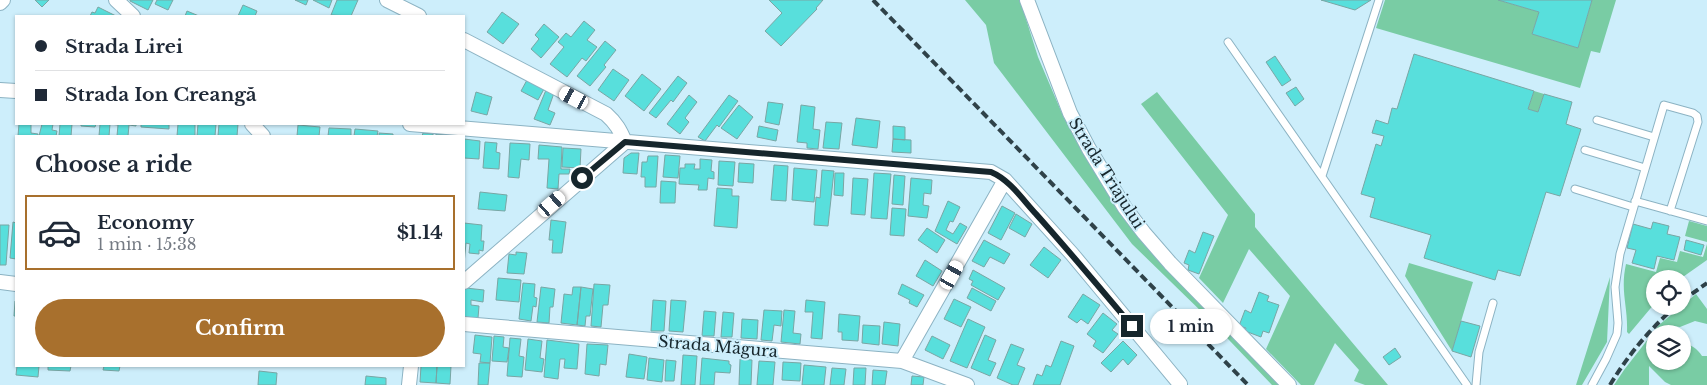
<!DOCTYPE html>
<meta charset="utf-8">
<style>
body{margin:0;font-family:"Libre Baskerville",serif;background:#f6f6f7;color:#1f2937;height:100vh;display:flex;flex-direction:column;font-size:19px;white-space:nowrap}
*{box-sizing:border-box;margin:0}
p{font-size:16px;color:#747a83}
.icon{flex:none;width:28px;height:28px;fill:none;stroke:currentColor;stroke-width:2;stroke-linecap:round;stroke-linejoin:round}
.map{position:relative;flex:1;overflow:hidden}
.details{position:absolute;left:15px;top:135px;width:450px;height:232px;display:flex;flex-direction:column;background:#fff;border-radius:0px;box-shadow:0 1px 4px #0004}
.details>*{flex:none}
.guide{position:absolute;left:15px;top:15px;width:450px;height:110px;border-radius:0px;box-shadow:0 1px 4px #0004;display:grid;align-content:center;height:110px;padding:0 20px;background:#fff}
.controls{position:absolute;left:1646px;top:270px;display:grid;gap:10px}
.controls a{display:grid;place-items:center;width:45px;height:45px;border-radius:50%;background:#fff;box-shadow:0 1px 4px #0004;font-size:25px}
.end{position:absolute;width:22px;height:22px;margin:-11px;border:6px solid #16262c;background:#fff;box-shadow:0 0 0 2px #fff}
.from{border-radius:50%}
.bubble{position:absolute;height:35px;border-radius:18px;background:#fff;box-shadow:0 1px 4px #0004;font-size:16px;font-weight:700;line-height:35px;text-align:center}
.car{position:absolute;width:15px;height:30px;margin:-15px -8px;border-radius:6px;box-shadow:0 0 4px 1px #0007;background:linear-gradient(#fff 24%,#345 0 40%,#fff 0 76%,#345 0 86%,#fff 0)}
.guide b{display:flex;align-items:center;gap:18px;height:48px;font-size:19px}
.guide b+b{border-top:1px solid #e0e1e3}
.guide i{width:12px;height:12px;background:#1f2937}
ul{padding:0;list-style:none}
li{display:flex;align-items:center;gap:15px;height:75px;margin:0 10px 8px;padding:0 10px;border:2px solid #e0e1e3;border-radius:0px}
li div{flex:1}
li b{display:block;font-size:19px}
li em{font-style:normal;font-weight:700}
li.selected{border-color:#a8702d}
li>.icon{width:45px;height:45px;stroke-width:1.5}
h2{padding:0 20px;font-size:22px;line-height:60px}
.button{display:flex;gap:10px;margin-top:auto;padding:10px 20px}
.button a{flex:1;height:58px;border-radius:30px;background:#a8702d;color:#fff;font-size:20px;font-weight:700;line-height:58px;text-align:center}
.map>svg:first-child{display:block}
.green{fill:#79cca4}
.building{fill:#58dfdc;stroke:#79a6a4}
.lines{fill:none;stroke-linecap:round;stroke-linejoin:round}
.service-casing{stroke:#8cb3c3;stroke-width:9}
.minor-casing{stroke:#8cb3c3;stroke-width:16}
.service{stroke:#fff;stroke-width:7}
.minor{stroke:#fff;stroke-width:14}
.rail{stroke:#2f4249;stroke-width:4;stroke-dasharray:8 4;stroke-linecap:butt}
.route{stroke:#16262c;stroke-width:6}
.labels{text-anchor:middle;stroke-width:4;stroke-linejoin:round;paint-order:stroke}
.street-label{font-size:16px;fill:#16262c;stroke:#cdeefb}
</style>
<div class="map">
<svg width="1707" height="385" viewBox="0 0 1707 385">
<rect width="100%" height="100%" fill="#cdeefb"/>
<!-- green -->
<path class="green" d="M965,0H1020L1038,57L1064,118L1142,242L1281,385H1272L1208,318L1132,244L994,63L986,25Z
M1385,0H1498L1539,12L1532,34L1578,48L1592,0H1616L1600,53L1591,51L1580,88L1376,28Z
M1534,91L1544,94L1538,112L1528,109Z
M1157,92L1255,214V227L1388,385H1365L1354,381L1359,370L1335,343L1314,385H1301L1266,349L1290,296L1249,249L1223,303L1199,278L1228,215L1141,104Z
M1689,221L1707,226V242L1685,236Z
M1707,244V260L1680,279H1655V303L1629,334L1627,332C1628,306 1620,291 1626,264L1656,272L1660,258L1677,262L1680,251L1703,257Z
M1409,263L1473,282L1452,351L1405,276Z
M1610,277L1607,342L1582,385H1576Z
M1696,294L1707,309V324L1695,321L1680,327L1672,326L1664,327L1660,334H1655V361H1682L1683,343C1690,344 1698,349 1702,356H1707V385H1671L1665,382L1649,366V385H1614L1624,370L1659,325Z"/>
<!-- building -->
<path class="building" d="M35,0H49L42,7Z
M130,0H153L148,10L130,1Z
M157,0H173L168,10L155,4Z
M295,0H308L306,5Z
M313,0H332L329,8Z
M337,0H358L351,16L331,15Z
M769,0H823L816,8L817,9L781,46L765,31L782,13Z
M1321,0H1371L1355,10Z
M1498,0H1592L1578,48L1532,34L1539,12Z
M243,5L257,11L255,16H238Z
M98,7L116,16H90L92,12L95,13Z
M187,11L199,16H185Z
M502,12L519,24L503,44L487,32Z
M584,21L595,30L587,40L597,47L586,61L582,58L567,77L550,64L564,47L558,42L566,33L571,37Z
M544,24L559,37L541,58L531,49L539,39L535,35Z
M605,41L616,50L604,65L606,67L590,86L577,76Z
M1414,54L1534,91L1528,109L1538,112L1544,94L1572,102L1566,124L1581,129L1560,196L1546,192L1520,276L1498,270L1495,280L1424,258L1431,235L1370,217L1375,198L1361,194L1376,144L1381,146L1384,136L1372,133L1376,120L1388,124L1392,108L1397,109Z
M1275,56L1291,80L1282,86L1266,62Z
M613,69L629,80L614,101L598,90Z
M642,74L661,89L644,111L625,96Z
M678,76L687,83L673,102L671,100L656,118L649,113Z
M527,80L544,89L538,100L521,91Z
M1296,87L1304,99L1295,106L1286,93Z
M546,90L554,93L548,110L555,113L550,125L534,119Z
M476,92L492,97L487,115L471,111Z
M689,95L697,102L685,118L689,122L680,134L667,124Z
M729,95L738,101L719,127L717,125L705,141L698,137Z
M768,102L783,104L779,125L765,122Z
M739,105L753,117L737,139L721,128Z
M801,105L815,107L813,129L820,130L818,149L807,148V143L797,142Z
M856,118L880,121L877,148L852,145Z
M826,122L842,123L839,149L823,148Z
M19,124H31V133L38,134V136H18Z
M42,124H53L52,130L57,131L56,136H39Z
M60,124H72L71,136H59Z
M81,124H96L95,127L81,126Z
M100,124H136V126L129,125L128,136H117L118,125L110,124L109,136H99Z
M141,124H169V129L141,127Z
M178,124H195V136H177Z
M198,124H216L215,136H197Z
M219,124H238L237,136H218Z
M298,125L320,127L319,136H297Z
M759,126L778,130L776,141L757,137Z
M893,126L905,127V140L893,139Z
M329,128L351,129V136H328Z
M355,129L378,131L377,136H354Z
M379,133L393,134V136H379Z
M423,133L433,134V136H422Z
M436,134L456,136H436Z
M464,139L480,141L479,159L464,158Z
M893,139L911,140V153L892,152Z
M485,142L497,143L496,152L500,153L499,169L483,168Z
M510,143L530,144L529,160L521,159L519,178L508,177Z
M539,145L562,147L561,169H570L569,174H559L558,189L547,188L549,159H538Z
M563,148L581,149L580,168L562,167Z
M631,153H639L637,174L623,173L624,158Z
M665,155L680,156L678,178L663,177Z
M648,156H658L656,187H645V177H641L642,162H647Z
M700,159L712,160L711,171L714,172V179L708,178L707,190H698L699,185L679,184L680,168H685V164H695L694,169H700Z
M719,161L735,162L733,186L718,185Z
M739,163L754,164L753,183L738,182Z
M774,165L788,166L786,201L771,200Z
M794,168L817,170L814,202L792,200Z
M822,170L834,171L828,226L814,225L816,197L820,198Z
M835,173H844L843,196L834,195Z
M874,173L891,174L887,219L871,218Z
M894,175L905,176L903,205L892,204Z
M853,178L868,179L865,215L851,214Z
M911,178L932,180L931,194L924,193L923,205L929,206L927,218L908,216Z
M661,181L676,182L675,203H660Z
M717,188L732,189V196H739L737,228L714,226Z
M480,192L507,195L505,211L478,209Z
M948,201L960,207L953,222L950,221L946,230L953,234L960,223L967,227L957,244L935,231Z
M1002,206L1015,213L1001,240L988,233Z
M892,208L906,209L904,236L890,235Z
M1016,214L1032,224L1025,237L1009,228Z
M551,220L566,222L562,253H552L553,240H549Z
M13,222L16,223V259L10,258Z
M1653,222L1669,226L1667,234L1680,237L1674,260L1657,256L1654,269L1632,263L1636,250L1627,248L1633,224L1651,229Z
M464,223L482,225L481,241H484L483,251L479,250V254L469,253L470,244L466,243L464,264Z
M0,225H9L6,265H0Z
M927,228L945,240L937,253L918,240Z
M1203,232L1214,236L1199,274L1188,270L1189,265L1184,263L1189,250L1195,253Z
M984,240L1010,254L1004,264L990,257L984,267L972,261Z
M1686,240L1704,245L1701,255L1684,250Z
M1044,247L1061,260L1048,278L1030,265Z
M516,252L527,253L524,274L507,273L509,254L516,255Z
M925,260L942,271L933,286L916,276Z
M973,270L1005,288L998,300L971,285L973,281L969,279Z
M498,278L521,280L519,302L496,300Z
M523,283L535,284L534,297L537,298L536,307L533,306L531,321L519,319Z
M594,284L610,285L608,305H603L601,327L591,326Z
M902,284L924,295L917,307L909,303L910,300L898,294Z
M541,287L555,289L553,307H550L549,323L537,322Z
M573,287H581L577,325L561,323L564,294L572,295Z
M581,287L593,289L590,316H586L585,326L577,325Z
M466,288L484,290L483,302L471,300V305L479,306L478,318L464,317V290Z
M972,288L996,301L991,311L967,298Z
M1259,292L1269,296L1267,301L1279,305L1269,333L1263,331L1261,337L1245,331L1246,328L1239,326L1245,310L1251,313Z
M1083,294L1100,305L1088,324L1081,319L1077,323L1068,317Z
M954,299L971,307L961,327L944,319Z
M653,300L666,301L664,331H651Z
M671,300L686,301L683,332L669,331Z
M806,300L825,302L822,339L811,338L813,312H805Z
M15,301H16V316H14Z
M764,310L782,311L781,326L774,325L772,341L761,340Z
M784,310L795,311L793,333L801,334L800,344L781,342Z
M704,311L716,312L714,336H702Z
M723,312L734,313L732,337H721Z
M1103,313L1117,324L1112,330L1118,334L1103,353L1093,346L1096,341L1087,334Z
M839,314L860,316L858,341L842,340V332H838Z
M742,319L758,320L757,339L741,338Z
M968,319L985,327L967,368L950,361Z
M1461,321L1480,326L1471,357L1452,351Z
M884,322L900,324L898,346L882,344Z
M863,325L880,326L879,345L862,343Z
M475,335L492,337L490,363L480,362L481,354L473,353Z
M985,335L996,340L988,360L996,363L990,376L971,368Z
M494,336L504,337L503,347L509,348L507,362L492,361Z
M932,336L950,345L943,359L925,350Z
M510,338L521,339L519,356L524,357L522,377L507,376Z
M528,339L542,341L540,358L544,359L542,372L525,370Z
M547,340L579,344L577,369L564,368L565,359H560L558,379L544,377Z
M1061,341L1074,346L1060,385H1033L1037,374L1042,376L1046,365L1051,367Z
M1123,341L1137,355L1128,365L1123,359L1111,372L1101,363Z
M587,344L608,345L606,365L600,364L599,376L585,374Z
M1011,344L1024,349L1017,365L1025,368L1018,385H1013L997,378Z
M1395,348L1401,357L1389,365L1383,357Z
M629,354L647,357L644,379L626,377Z
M683,355L697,356L695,385H681Z
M649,358L664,360L662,382L647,380Z
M702,358L729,361V364L731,365L730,373L715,372L714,385H700Z
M740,359L752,360L751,385H739Z
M666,360L676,361L674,381H665Z
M759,361L775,362L773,385H757Z
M783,362L801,363L800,381L782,380Z
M479,363H490L488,385H478Z
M804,365L826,367L824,385H802Z
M17,366H39L38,377L16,375Z
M48,366H71L70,371L48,370Z
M104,366H120L119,371L103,370Z
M421,366H437L436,383L420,382Z
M437,366H451L450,384L436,383Z
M832,368L846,369L844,385H830Z
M854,368H866L865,385H853Z
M873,370L887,371L885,385H872Z
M259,371L277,373L276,385H258Z
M366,376L386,378V385H365Z
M912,376L924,377L923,385H911Z"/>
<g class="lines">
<defs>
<path id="service" d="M1228,42L1467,385
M1597,120L1654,137
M1585,150L1645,168
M1322,176L1379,0
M1575,189L1633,207
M1635,201L1707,221
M1476,385L1479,352L1493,303
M1592,385L1606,359L1617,334L1618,323L1615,287L1620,254L1664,105L1693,113L1697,116L1698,122L1670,211"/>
<path id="minor" d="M116,0L133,16
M387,0L419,16
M1027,0L1070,113L1089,149L1125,208L1144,233L1170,263L1289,385
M0,3L3,0
M464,40L606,114C616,123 620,130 625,142L464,282
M0,90L16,91
M252,124L263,136
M410,124L991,172L1005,180L1072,254L1180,384
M0,282L16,284
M464,324L902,361L967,385
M902,361L1005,180
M409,385L411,366"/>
</defs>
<!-- service casing -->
<use href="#service" class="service-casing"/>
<!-- minor casing -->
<use href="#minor" class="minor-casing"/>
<!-- service -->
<use href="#service" class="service"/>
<!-- minor -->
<use href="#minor" class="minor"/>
<!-- rail -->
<path class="rail" d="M873,0L1248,385
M1682,301L1707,283
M1610,385C1628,355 1650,329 1676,306"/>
</g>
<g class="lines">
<!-- route -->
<path class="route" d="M582,178L625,142L991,172C1010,180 1022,199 1036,214C1069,251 1100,288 1132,326"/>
</g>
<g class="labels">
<!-- street labels -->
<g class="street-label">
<text transform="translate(1107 173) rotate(58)" y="6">Strada Triajului</text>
<text transform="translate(718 346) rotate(5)" y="6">Strada Măgura</text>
</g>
</g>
</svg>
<div class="controls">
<a><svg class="icon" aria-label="locate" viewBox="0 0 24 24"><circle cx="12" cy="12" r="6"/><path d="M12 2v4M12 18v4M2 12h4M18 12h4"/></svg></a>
<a><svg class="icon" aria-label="layers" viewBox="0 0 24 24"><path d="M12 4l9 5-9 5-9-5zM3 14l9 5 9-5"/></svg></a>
</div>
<i class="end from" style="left:582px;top:178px"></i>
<i class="end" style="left:1132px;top:326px"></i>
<div class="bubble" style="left:1150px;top:309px;width:82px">1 min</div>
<i class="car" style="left:574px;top:98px;rotate:298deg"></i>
<i class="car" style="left:552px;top:204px;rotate:49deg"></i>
<i class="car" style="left:952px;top:275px;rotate:29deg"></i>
<div class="guide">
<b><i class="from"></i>Strada Lirei</b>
<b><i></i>Strada Ion Creangă</b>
</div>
<section class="details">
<h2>Choose a ride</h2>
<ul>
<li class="selected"><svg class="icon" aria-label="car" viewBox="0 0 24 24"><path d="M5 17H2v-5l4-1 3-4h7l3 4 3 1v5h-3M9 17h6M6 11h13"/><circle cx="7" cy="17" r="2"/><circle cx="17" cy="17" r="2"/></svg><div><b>Economy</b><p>1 min · 15:38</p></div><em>$1.14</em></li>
</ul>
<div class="button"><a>Confirm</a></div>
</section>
</div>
